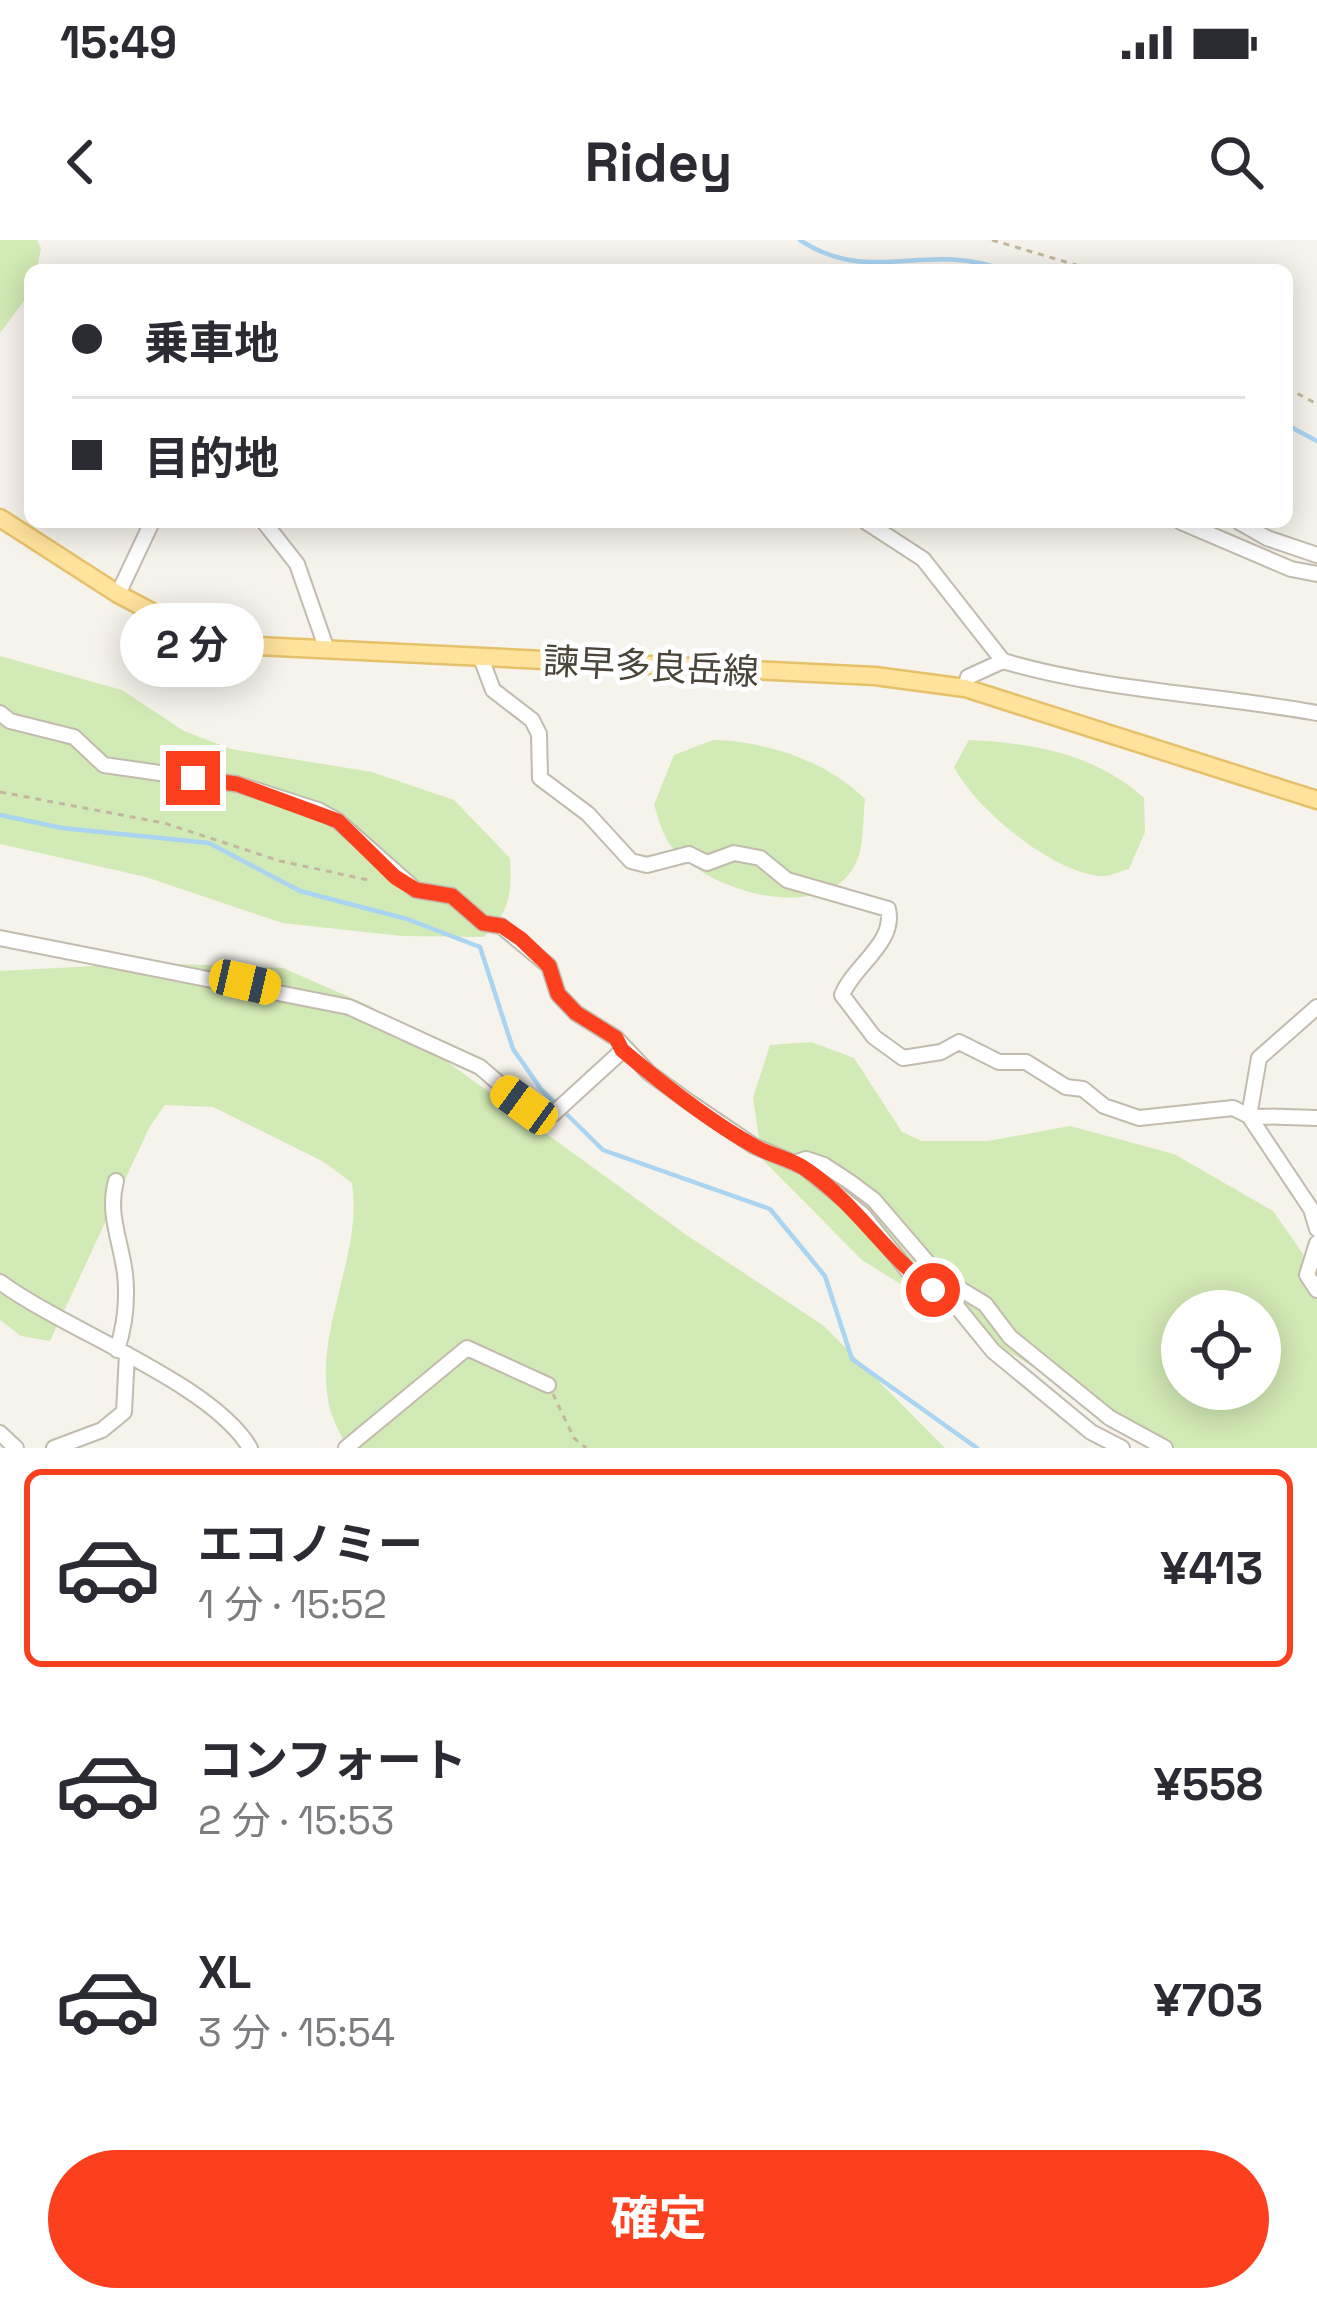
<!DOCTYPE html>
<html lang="ja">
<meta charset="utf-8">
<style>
body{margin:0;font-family:"Space Grotesk","Noto Sans JP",sans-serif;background:#f2f2f3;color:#2b2b33;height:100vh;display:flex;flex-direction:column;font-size:45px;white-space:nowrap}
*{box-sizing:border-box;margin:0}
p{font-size:39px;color:#7c7c81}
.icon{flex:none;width:66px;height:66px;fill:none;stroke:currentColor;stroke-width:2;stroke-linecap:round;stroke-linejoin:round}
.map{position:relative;height:1208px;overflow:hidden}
.details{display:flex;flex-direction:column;background:#fff;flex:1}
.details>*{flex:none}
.hud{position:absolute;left:24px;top:24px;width:1269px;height:264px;border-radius:18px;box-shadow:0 6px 30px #0003;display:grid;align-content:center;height:264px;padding:0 48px;background:#fff}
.tools{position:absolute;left:1161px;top:1050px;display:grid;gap:24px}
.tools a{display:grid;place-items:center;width:120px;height:120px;border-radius:50%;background:#fff;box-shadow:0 6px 30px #0003;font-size:60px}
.end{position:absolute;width:54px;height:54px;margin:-27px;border:15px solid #fc3f1d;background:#fff;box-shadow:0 0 0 6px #fff}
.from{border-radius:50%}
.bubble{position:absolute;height:84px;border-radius:42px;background:#fff;box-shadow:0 6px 30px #0003;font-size:39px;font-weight:700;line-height:84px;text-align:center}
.car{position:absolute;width:36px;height:72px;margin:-36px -18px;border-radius:15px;box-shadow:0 0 9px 3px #0007;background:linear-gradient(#f5c518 24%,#345 0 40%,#f5c518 0 76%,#345 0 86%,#f5c518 0)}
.hud b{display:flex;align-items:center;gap:42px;height:114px;font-size:45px}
.hud b+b{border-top:3px solid #e1e1e2}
.hud i{width:30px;height:30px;background:#2b2b33}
ul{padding:21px 0 0;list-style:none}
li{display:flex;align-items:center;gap:36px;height:198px;margin:0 24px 18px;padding:0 24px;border:6px solid transparent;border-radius:18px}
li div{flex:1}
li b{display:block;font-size:45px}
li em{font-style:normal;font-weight:700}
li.current{border-color:#fc3f1d}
li>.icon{width:108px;height:108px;stroke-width:1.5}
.button{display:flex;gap:24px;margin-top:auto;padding:24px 48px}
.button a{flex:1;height:138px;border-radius:72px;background:#fc3f1d;color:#fff;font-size:48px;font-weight:700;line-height:138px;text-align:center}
.status{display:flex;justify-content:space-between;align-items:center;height:84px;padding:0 60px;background:#fff;direction:ltr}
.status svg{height:33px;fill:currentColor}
header{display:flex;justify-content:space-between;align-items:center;height:156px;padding:0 48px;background:#fff;font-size:54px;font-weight:700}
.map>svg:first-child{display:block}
.green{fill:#d2eab5;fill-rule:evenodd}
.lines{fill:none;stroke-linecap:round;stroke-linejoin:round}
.stream{stroke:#a9d4f2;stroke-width:4.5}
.minor-casing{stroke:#c2bbae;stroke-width:18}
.major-casing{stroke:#e6c16a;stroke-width:21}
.path{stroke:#c4b79f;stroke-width:3;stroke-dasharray:6 6;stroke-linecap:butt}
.minor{stroke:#fff;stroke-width:14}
.major{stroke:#ffe39c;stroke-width:16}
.route{stroke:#fc3f1d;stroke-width:15}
.labels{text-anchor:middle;stroke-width:10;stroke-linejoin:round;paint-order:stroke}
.street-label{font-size:36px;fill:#4b4439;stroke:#fff}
</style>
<div class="status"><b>15:49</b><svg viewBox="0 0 49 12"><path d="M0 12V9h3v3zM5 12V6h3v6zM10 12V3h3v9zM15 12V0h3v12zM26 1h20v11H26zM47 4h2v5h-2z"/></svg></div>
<header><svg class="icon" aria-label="back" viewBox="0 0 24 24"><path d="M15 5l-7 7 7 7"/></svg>Ridey<svg class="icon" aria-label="search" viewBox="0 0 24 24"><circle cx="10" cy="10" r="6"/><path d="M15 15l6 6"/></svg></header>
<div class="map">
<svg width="1317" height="1208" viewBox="0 0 1317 1208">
<rect width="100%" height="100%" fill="#f6f3ec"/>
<!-- green -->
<path class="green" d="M0,0H37L41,8L37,30H30V53L0,93Z
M0,416L122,450L184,491L231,509L372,532L454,560L510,618C512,654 510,671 484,697L402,696L282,683L146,637L0,604Z
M713,500C766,501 827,521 865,559C863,577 864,598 859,615C835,692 698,651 667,600C661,590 658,576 654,565L674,515Z
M969,500C1034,503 1095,514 1144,558L1145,592L1129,629C1121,631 1109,637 1102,636C1052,633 975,568 954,527Z
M151,723L283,728L370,766L685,994L824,1086L945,1208H347C341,1195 332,1179 329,1165C313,1089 363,1018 352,943L324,922L213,867L165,865L150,886L50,1101L21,1096L0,1080V731Z
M811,802L854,818L902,892L922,901H988L1070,886L1174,914L1273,971L1317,1034V1208H1163L862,1020L762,919L753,858L770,805ZM1182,1071H1260V1149H1182Z"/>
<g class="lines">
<!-- stream -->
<path class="stream" d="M800,0C871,47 926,0 1003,30
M1287,185L1317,201
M0,575L62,588L209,603L300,651L407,679L480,707L513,809L541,849L603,910L770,969L825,1036L852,1119L977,1208"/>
<defs>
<path id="minor" d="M264,282L297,324L327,410
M866,282L923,319L1003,421L968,437L965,448
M1181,282L1291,329L1317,334
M1239,282L1267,298L1317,315
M118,354L152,282
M481,418L493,450L532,480L539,494L540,538L588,574L631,621L647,625L689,614L707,623L734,613L760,618L787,640L888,669C896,703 854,725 842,755L874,797L903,818L941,812L959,802L999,822H1026L1066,847L1083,849L1104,866L1139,878L1233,868L1249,876L1317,878
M1003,421C1105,451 1212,454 1317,473
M0,473L10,481L74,497L104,525L237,544L318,570L338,581L416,650L452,656L483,683L501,686L549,726L558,754L576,773L616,798L649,833L689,862L754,906L804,927L863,975L908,1031L958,1068L993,1111L1091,1192L1122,1208
M0,698L349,767L480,827L524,865L553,874L623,810
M1317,767L1259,818L1249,876L1311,969L1317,989
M794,923L806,919L824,925L850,942L874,960L940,1037L985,1064L1010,1097L1110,1178L1165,1208
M116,941C107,974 121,1001 125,1034C128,1061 125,1085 117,1110
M1317,1003L1307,1035L1317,1050
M0,1042C65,1090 212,1143 250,1208
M0,1193L16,1208
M54,1208L102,1190L124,1172L127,1114
M346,1208L467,1108L548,1145"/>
<path id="major" d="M0,278L118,354L188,391L257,406L875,436L965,448L1317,560"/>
</defs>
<!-- minor casing -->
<use href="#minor" class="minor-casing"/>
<!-- major casing -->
<use href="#major" class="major-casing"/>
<!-- path -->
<path class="path" d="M992,0L1093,30
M1287,148L1317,164
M0,552L164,583L280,621L373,641
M553,1154L574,1198L586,1208"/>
<!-- minor -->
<use href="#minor" class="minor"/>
<!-- major -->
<use href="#major" class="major"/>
</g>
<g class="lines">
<!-- route -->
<path class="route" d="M193,538L237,544L338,581L395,637L416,650L452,656L483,683L502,686L521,699L549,726L558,754L576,773L616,798L622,810C660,842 713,884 756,907C772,916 792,919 807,930C856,964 886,1015 933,1050"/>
</g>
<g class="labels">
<!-- street labels -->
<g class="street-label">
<text transform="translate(651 426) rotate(3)" y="13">諫早多良岳線</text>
</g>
</g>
</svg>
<div class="tools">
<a><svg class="icon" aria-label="locate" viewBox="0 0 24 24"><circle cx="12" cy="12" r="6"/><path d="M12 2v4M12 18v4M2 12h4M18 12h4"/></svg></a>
</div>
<i class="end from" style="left:933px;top:1050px"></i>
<i class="end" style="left:193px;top:538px"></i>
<div class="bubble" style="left:120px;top:363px;width:144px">2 分</div>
<i class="car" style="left:245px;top:742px;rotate:103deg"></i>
<i class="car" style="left:524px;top:865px;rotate:306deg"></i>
<div class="hud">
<b><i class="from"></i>乗車地</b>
<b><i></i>目的地</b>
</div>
</div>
<section class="details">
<ul>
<li class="current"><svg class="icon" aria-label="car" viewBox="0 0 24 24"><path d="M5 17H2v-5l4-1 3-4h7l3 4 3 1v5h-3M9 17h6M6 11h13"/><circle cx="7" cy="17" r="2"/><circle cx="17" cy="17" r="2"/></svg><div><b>エコノミー</b><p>1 分 · 15:52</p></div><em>¥413</em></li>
<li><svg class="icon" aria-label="car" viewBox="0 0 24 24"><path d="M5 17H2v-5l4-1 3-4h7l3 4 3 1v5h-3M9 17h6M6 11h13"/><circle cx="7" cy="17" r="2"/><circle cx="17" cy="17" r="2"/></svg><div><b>コンフォート</b><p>2 分 · 15:53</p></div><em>¥558</em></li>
<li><svg class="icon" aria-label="car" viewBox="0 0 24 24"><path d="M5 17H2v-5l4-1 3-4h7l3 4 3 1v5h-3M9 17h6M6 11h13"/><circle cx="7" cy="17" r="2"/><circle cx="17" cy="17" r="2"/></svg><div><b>XL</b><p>3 分 · 15:54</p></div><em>¥703</em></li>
</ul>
<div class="button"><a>確定</a></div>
</section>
